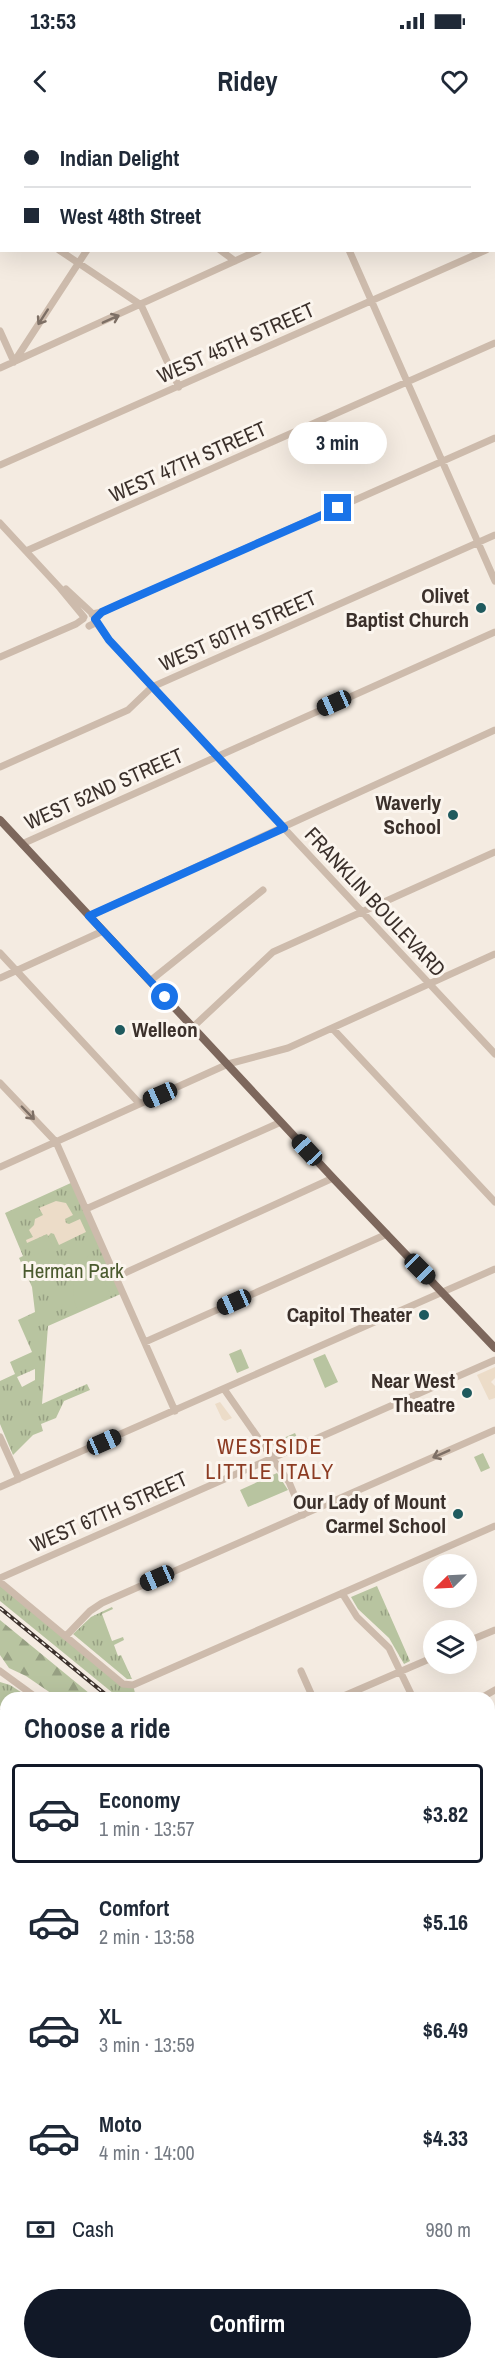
<!DOCTYPE html>
<meta charset="utf-8">
<style>
body{margin:0;font-family:"Archivo Narrow",sans-serif;background:#f6f6f7;color:#1f2937;height:100vh;display:flex;flex-direction:column;font-size:22px;white-space:nowrap}
*{box-sizing:border-box;margin:0}
p{font-size:20px;color:#747a83}
.icon{flex:none;width:33px;height:33px;fill:none;stroke:currentColor;stroke-width:2;stroke-linecap:round;stroke-linejoin:round}
.map{position:relative;flex:1;overflow:hidden}
.sheet{position:absolute;left:0px;top:1572px;width:495px;height:678px;display:flex;flex-direction:column;background:#fff;border-radius:18px 18px 0 0;box-shadow:0 6px 24px #0002}
.sheet>*{flex:none}
.hud{position:absolute;left:0px;top:0px;width:495px;height:132px;box-shadow:0 6px 24px #0002;display:grid;align-content:center;height:132px;padding:0 24px;background:#fff}
.needle{width:39px;rotate:246deg}
.controls{position:absolute;left:423px;top:1434px;display:grid;gap:12px}
.controls a{display:grid;place-items:center;width:54px;height:54px;border-radius:50%;background:#fff;box-shadow:0 6px 24px #0002;font-size:30px}
.end{position:absolute;width:27px;height:27px;margin:-14px;border:8px solid #1a73e8;background:#fff;box-shadow:0 0 0 3px #fff}
.from{border-radius:50%}
.bubble{position:absolute;height:42px;border-radius:21px;background:#fff;box-shadow:0 6px 24px #0002;font-size:20px;font-weight:800;line-height:42px;text-align:center}
.car{position:absolute;width:18px;height:36px;margin:-18px -9px;border-radius:8px;box-shadow:0 0 4px 2px #0007;background:linear-gradient(#222 24%,#8ab4d8 0 40%,#222 0 76%,#8ab4d8 0 86%,#222 0)}
.hud b{display:flex;align-items:center;gap:21px;height:57px;font-size:22px}
.hud b+b{border-top:2px solid #e0e1e3}
.hud i{width:15px;height:15px;background:#1f2937}
ul{padding:0;list-style:none}
li{display:flex;align-items:center;gap:18px;height:99px;margin:0 12px 9px;padding:0 12px;border:3px solid transparent;border-radius:6px}
li div{flex:1}
li b{display:block;font-size:22px}
li em{font-style:normal;font-weight:800}
li.active{border-color:#111827}
li>.icon{width:54px;height:54px;stroke-width:1.5}
h2{padding:0 24px;font-size:27px;line-height:72px}
.pay{display:flex;align-items:center;gap:15px;height:66px;padding:0 24px;font-size:22px}
.pay p{margin-inline-start:auto}
.cta{display:flex;gap:12px;margin-top:auto;padding:12px 24px}
.cta a{flex:1;height:69px;border-radius:36px;background:#111827;color:#fff;font-size:24px;font-weight:800;line-height:69px;text-align:center}
.status{display:flex;justify-content:space-between;align-items:center;height:42px;padding:0 30px;background:#fff;direction:ltr}
.status svg{height:16px;fill:currentColor}
header{display:flex;justify-content:space-between;align-items:center;height:78px;padding:0 24px;background:#fff;font-size:27px;font-weight:800}
.map>svg:first-child{display:block}
.grass{fill:url(#grass-tufts);fill-rule:evenodd}
.forest{fill:url(#forest-firs)}
.sand{fill:url(#sand-dots)}
.garden{fill:#b8c4a0}
.plaza{fill:#ecdcc8}
.water{fill:url(#water-ripples)}
.lines{fill:none;stroke-linecap:round;stroke-linejoin:round}
.minor{stroke:#cdbbac;stroke-width:7}
.major{stroke:#7d675c;stroke-width:8}
.highway{stroke:#5c4a42;stroke-width:10}
.rail-casing{stroke:#3b302b;stroke-width:4}
.rail{stroke:#fbf5ee;stroke-width:1.5;stroke-dasharray:4.5;stroke-linecap:butt}
.oneway{stroke:#7d6f65}
.route{stroke:#1a73e8;stroke-width:8}
.poi-dot{fill:#1f5a5e;stroke:#fbf5ee;stroke-width:2}
.labels{text-anchor:middle;stroke-width:6;stroke-linejoin:round;paint-order:stroke}
.street-label{font-size:21px;fill:#3b302b;stroke:#fbf5ee}
.poi-label{font-size:21px;font-weight:bold;fill:#3b302b;stroke:#fbf5ee;text-anchor:end}
.park-label{font-size:21px;fill:#4a5a2e;stroke:#fbf5ee}
.neighbourhood-label{font-size:22px;letter-spacing:1.5px;fill:#8c3b22;stroke:#fbf5ee}
</style>
<div class="status"><b>13:53</b><svg viewBox="0 0 49 12"><path d="M0 12V9h3v3zM5 12V6h3v6zM10 12V3h3v9zM15 12V0h3v12zM26 1h20v11H26zM47 4h2v5h-2z"/></svg></div>
<header><svg class="icon" aria-label="back" viewBox="0 0 24 24"><path d="M15 5l-7 7 7 7"/></svg>Ridey<svg class="icon" aria-label="heart" viewBox="0 0 24 24"><path d="M12 20l-8-8c-3-5 5-10 8-4 3-6 11-1 8 4z"/></svg></header>
<div class="map">
<svg width="495" height="2250" viewBox="0 0 495 2250">
<defs>
<pattern id="grass-tufts" width="24" height="20" patternUnits="userSpaceOnUse" patternTransform="scale(1.5)"><rect width="24" height="20" fill="#b8c4a0"/><path d="M3 7l-1-3M5 7V3M7 7l1-3M15 17l-1-3M17 17v-4M19 17l1-3" fill="none" stroke="#97a083"/></pattern>
<pattern id="forest-firs" width="22" height="20" patternUnits="userSpaceOnUse" patternTransform="scale(1.5)"><rect width="22" height="20" fill="#b8c4a0"/><path d="M5 1l3.5 6h-7zM16 11l3.5 6h-7z" fill="#97a083"/></pattern>
<pattern id="sand-dots" width="8" height="8" patternUnits="userSpaceOnUse" patternTransform="scale(1.5)"><rect width="8" height="8" fill="#efdcb8"/><path d="M2 2h.1M6 6h.1" fill="none" stroke="#cebd9e" stroke-width="1.8" stroke-linecap="round"/></pattern>
<pattern id="water-ripples" width="26" height="14" patternUnits="userSpaceOnUse" patternTransform="scale(1.5)"><rect width="26" height="14" fill="#7fb0b2"/><path d="M2 4q2-2 4 0t4 0M15 11q2-2 4 0t4 0" fill="none" stroke="#699091"/></pattern>
</defs>
<rect width="100%" height="100%" fill="#f4ebe1"/>
<!-- grass -->
<path class="grass" d="M73,1062L123,1173L48,1206L42,1284L87,1264L90,1270L64,1281L56,1298L41,1304L43,1311L33,1315L13,1335L0,1304V1261L15,1254L10,1242L32,1232L18,1200L35,1192L32,1167L19,1138L23,1136L5,1093ZM35,1249V1260L22,1267L17,1257Z
M483,1333L490,1348L481,1352L474,1337Z
M0,1463L123,1564L133,1565L135,1573L130,1575L134,1578H119L0,1481Z
M377,1466L410,1541L404,1544L389,1518L358,1489L351,1477Z
M112,1487L113,1489L102,1494L112,1521L123,1517L124,1520L114,1525L118,1536L121,1535L132,1559H127L73,1514L91,1497Z
M0,1562L10,1565L30,1578H6V1590L0,1586Z
M0,1649L6,1651V2078L0,2073Z
M489,1971L495,1977V2250H203L489,2244Z"/>
<!-- forest -->
<path class="forest" d="M0,1500L95,1578H58L26,1556L9,1548L0,1535Z
M489,1902L495,1907V1942L489,1936Z
M489,2058L495,2065V2134L489,2127Z"/>
<!-- sand -->
<path class="sand" d="M489,2127L495,2134V2218L489,2210Z"/>
<!-- garden -->
<path class="garden" d="M47,1114L53,1127L32,1136L27,1123Z
M92,1133L111,1175L77,1190C69,1168 73,1148 92,1133Z
M241,1229L249,1248L237,1253L229,1234Z
M325,1234L338,1262L325,1268L313,1239Z
M295,1313L299,1322L278,1331L272,1323Z
M277,1353L288,1370L248,1387L240,1370Z"/>
<!-- plaza -->
<path class="plaza" d="M56,1081L66,1083L73,1095L65,1099L66,1103L69,1104L80,1099L86,1112L59,1125L54,1114L51,1113L48,1116L47,1114L27,1123L26,1120L33,1117L29,1110L34,1105L35,1099L43,1095L39,1088Z
M495,1247V1258L491,1262L495,1266V1278L489,1280L477,1255Z
M220,1282L232,1298L225,1301L222,1299L215,1284Z"/>
<!-- water -->
<path class="water" d="M0,2058L6,2063V2244H489V2210L495,2218V2250H0Z"/>
<g class="lines">
<!-- minor -->
<path class="minor" d="M36,0L38,2
M200,0L202,2
M176,2L177,0
M494,28L495,27
M0,90L2,91
M494,127H495
M59,130L141,185L179,267
M220,130L235,141
M349,130L495,461
M0,211L14,242
M14,242L87,130
M0,248L259,130
M0,345L486,130
M0,403L60,468L84,497
M26,431L495,223
M66,469L94,495L95,503L89,506
M92,494L102,492L495,318
M95,501L109,520L152,567L495,934
M0,537L76,504L83,499
M0,647L128,590L152,567L495,415
M22,724L495,512
M89,796L495,610
M0,833L140,984
M0,858L103,811
M150,861L263,770
M193,907L273,832L495,732
M333,909L495,1082
M0,963L56,1022L175,1291
M0,1047L228,944L288,928L495,834
M86,1089L281,1002
M116,1157L333,1058
M145,1222L387,1114
M224,1269L289,1362L303,1395
M0,1317L19,1359
M0,1367L495,1149
M0,1458L495,1240
M0,1462L123,1564L133,1565L495,1406
M342,1473L357,1497L389,1528L413,1578
M66,1516L90,1491L102,1483L495,1310
M466,1522L495,1510
M0,1551L37,1578
M301,1551L313,1578
M339,1578L434,1537
M481,1578L495,1570
M489,1594L495,1607
M489,1743L495,1740
M489,1823L495,1820"/>
<!-- major -->
<path class="major" d="M410,0L411,2
M494,73L495,74
M0,700L333,1058L495,1228"/>
<!-- highway -->
<path class="highway" d="M0,1594L6,1598
M0,1611L6,1615
M0,1644L6,1647
M489,1944L495,1950
M489,1963L495,1969"/>
<defs>
<path id="rail" d="M0,1488L110,1578
M489,1895L495,1900"/>
</defs>
<!-- rail casing -->
<use href="#rail" class="rail-casing"/>
<!-- rail -->
<use href="#rail" class="rail"/>
</g>
<!-- one-way arrows -->
<defs><path id="oneway-shaft" d="M-6 0H5M1.5-3L5.5 0L1.5 3" fill="none" stroke-width="1.6" stroke-linecap="round" stroke-linejoin="round" transform="scale(1.5)"/></defs>
<g class="oneway">
<use href="#oneway-shaft" transform="translate(43 197) rotate(123)"/>
<use href="#oneway-shaft" transform="translate(111 199) rotate(-24)"/>
<use href="#oneway-shaft" transform="translate(28 993) rotate(46)"/>
<use href="#oneway-shaft" transform="translate(441 1334) rotate(156)"/>
</g>
<g class="lines">
<!-- route -->
<path class="route" d="M165,877L89,796L284,708L109,520L95,499L102,492L122,483L338,388"/>
</g>
<!-- markers -->
<g class="poi-dot">
<circle cx="481" cy="488" r="6"/>
<circle cx="453" cy="695" r="6"/>
<circle cx="120" cy="910" r="6"/>
<circle cx="424" cy="1195" r="6"/>
<circle cx="467" cy="1273" r="6"/>
<circle cx="458" cy="1394" r="6"/>
</g>
<g class="labels">
<!-- street labels -->
<g class="street-label">
<text transform="translate(236 223) rotate(-24)" y="7">WEST 45TH STREET</text>
<text transform="translate(188 342) rotate(-24)" y="7">WEST 47TH STREET</text>
<text transform="translate(238 511) rotate(-24)" y="7">WEST 50TH STREET</text>
<text transform="translate(104 669) rotate(-24)" y="7">WEST 52ND STREET</text>
<text transform="translate(375 782) rotate(47)" y="7">FRANKLIN BOULEVARD</text>
<text transform="translate(109 1392) rotate(-24)" y="7">WEST 67TH STREET</text>
</g>
<!-- poi labels -->
<g class="poi-label">
<text x="469" y="483">Olivet<tspan x="469" dy="24">Baptist Church</tspan></text>
<text x="441" y="690">Waverly<tspan x="441" dy="24">School</tspan></text>
<text x="132" y="917" text-anchor="start">Welleon</text>
<text x="412" y="1202">Capitol Theater</text>
<text x="455" y="1268">Near West<tspan x="455" dy="24">Theatre</tspan></text>
<text x="446" y="1389">Our Lady of Mount<tspan x="446" dy="24">Carmel School</tspan></text>
</g>
<!-- park labels -->
<g class="park-label">
<text x="73" y="1158">Herman Park</text>
</g>
<!-- neighbourhood labels -->
<g class="neighbourhood-label">
<text x="270" y="1334">WESTSIDE<tspan x="270" dy="25">LITTLE ITALY</tspan></text>
</g>
</g>
</svg>
<div class="controls">
<a><svg class="needle" viewBox="-14 -14 28 28"><path d="M0-13l5 13h-10z" fill="#e53935"/><path d="M0 13l5-13h-10z" fill="#747a83"/></svg></a>
<a><svg class="icon" aria-label="layers" viewBox="0 0 24 24"><path d="M12 4l9 5-9 5-9-5zM3 14l9 5 9-5"/></svg></a>
</div>
<i class="end from" style="left:165px;top:877px"></i>
<i class="end" style="left:338px;top:388px"></i>
<div class="bubble" style="left:288px;top:302px;width:99px">3 min</div>
<i class="car" style="left:334px;top:583px;rotate:246deg"></i>
<i class="car" style="left:160px;top:975px;rotate:246deg"></i>
<i class="car" style="left:307px;top:1030px;rotate:317deg"></i>
<i class="car" style="left:420px;top:1149px;rotate:135deg"></i>
<i class="car" style="left:234px;top:1182px;rotate:246deg"></i>
<i class="car" style="left:104px;top:1322px;rotate:66deg"></i>
<i class="car" style="left:157px;top:1458px;rotate:246deg"></i>
<div class="hud">
<b><i class="from"></i>Indian Delight</b>
<b><i></i>West 48th Street</b>
</div>
<section class="sheet">
<h2>Choose a ride</h2>
<ul>
<li class="active"><svg class="icon" aria-label="car" viewBox="0 0 24 24"><path d="M5 17H2v-5l4-1 3-4h7l3 4 3 1v5h-3M9 17h6M6 11h13"/><circle cx="7" cy="17" r="2"/><circle cx="17" cy="17" r="2"/></svg><div><b>Economy</b><p>1 min · 13:57</p></div><em>$3.82</em></li>
<li><svg class="icon" aria-label="car" viewBox="0 0 24 24"><path d="M5 17H2v-5l4-1 3-4h7l3 4 3 1v5h-3M9 17h6M6 11h13"/><circle cx="7" cy="17" r="2"/><circle cx="17" cy="17" r="2"/></svg><div><b>Comfort</b><p>2 min · 13:58</p></div><em>$5.16</em></li>
<li><svg class="icon" aria-label="car" viewBox="0 0 24 24"><path d="M5 17H2v-5l4-1 3-4h7l3 4 3 1v5h-3M9 17h6M6 11h13"/><circle cx="7" cy="17" r="2"/><circle cx="17" cy="17" r="2"/></svg><div><b>XL</b><p>3 min · 13:59</p></div><em>$6.49</em></li>
<li><svg class="icon" aria-label="car" viewBox="0 0 24 24"><path d="M5 17H2v-5l4-1 3-4h7l3 4 3 1v5h-3M9 17h6M6 11h13"/><circle cx="7" cy="17" r="2"/><circle cx="17" cy="17" r="2"/></svg><div><b>Moto</b><p>4 min · 14:00</p></div><em>$4.33</em></li>
</ul>
<div class="pay"><svg class="icon" aria-label="cash" viewBox="0 0 24 24"><path d="M3 7h18v10H3z"/><circle cx="12" cy="12" r="2"/></svg>Cash<p>980 m</p></div>
<div class="cta"><a>Confirm</a></div>
</section>
</div>
